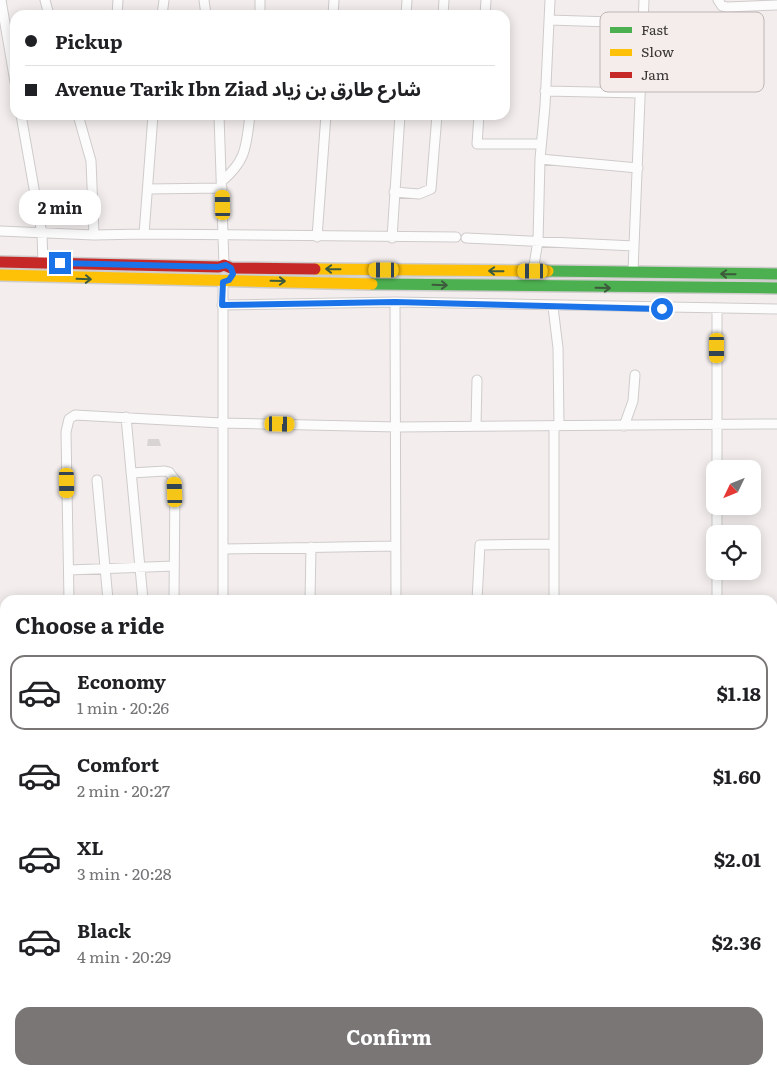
<!DOCTYPE html>
<meta charset="utf-8">
<style>
body{margin:0;font-family:Literata,"Noto Sans Arabic",serif;background:#f2f2f2;color:#202124;height:100vh;display:flex;flex-direction:column;font-size:19px;white-space:nowrap}
*{box-sizing:border-box;margin:0}
p{font-size:16px;color:#757577}
.icon{flex:none;width:28px;height:28px;fill:none;stroke:currentColor;stroke-width:2;stroke-linecap:round;stroke-linejoin:round}
.map{position:relative;flex:1;overflow:hidden}
.drawer{position:absolute;left:0px;top:595px;width:778px;height:480px;display:flex;flex-direction:column;background:#fff;border-radius:15px 15px 0 0;box-shadow:0 2px 12px #0003}
.drawer>*{flex:none}
.top-card{position:absolute;left:10px;top:10px;width:500px;height:110px;border-radius:15px;box-shadow:0 2px 12px #0003;display:grid;align-content:center;height:110px;padding:0 15px;background:#fff}
.needle{width:32px;rotate:227deg}
.fabs{position:absolute;left:706px;top:460px;display:grid;gap:10px}
.fabs a{display:grid;place-items:center;width:55px;height:55px;border-radius:10px;background:#fff;box-shadow:0 2px 12px #0003;font-size:25px}
.end{position:absolute;width:22px;height:22px;margin:-11px;border:6px solid #1a73e8;background:#fff;box-shadow:0 0 0 2px #fff}
.from{border-radius:50%}
.bubble{position:absolute;height:35px;border-radius:15px;background:#fff;box-shadow:0 2px 12px #0003;font-size:16px;font-weight:700;line-height:35px;text-align:center}
.car{position:absolute;width:15px;height:30px;margin:-15px -8px;border-radius:6px;box-shadow:0 0 4px 1px #0007;background:linear-gradient(#f5c518 24%,#345 0 40%,#f5c518 0 76%,#345 0 86%,#f5c518 0)}
.top-card b{display:flex;align-items:center;gap:18px;height:48px;font-size:19px}
.top-card b+b{border-top:1px solid #e0e0e0}
.top-card i{width:12px;height:12px;background:#202124}
ul{padding:0;list-style:none}
li{display:flex;align-items:center;gap:15px;height:75px;margin:0 10px 8px;padding:0 5px;border:2px solid transparent;border-radius:15px}
li div{flex:1}
li b{display:block;font-size:19px}
li em{font-style:normal;font-weight:700}
li.on{border-color:#797675}
li>.icon{width:45px;height:45px;stroke-width:1.5}
h2{padding:0 15px;font-size:22px;line-height:60px}
.button{display:flex;gap:10px;margin-top:auto;padding:10px 15px}
.button a{flex:1;height:58px;border-radius:15px;background:#797675;color:#fff;font-size:20px;font-weight:700;line-height:58px;text-align:center}
.map>svg:first-child{display:block}
.building{fill:#d8d4d3}
.lines{fill:none;stroke-linecap:round;stroke-linejoin:round}
.street-casing{stroke:#cfcbcb;stroke-width:11}
.fast-casing{stroke:#cfcccc;stroke-width:14}
.slow-casing{stroke:#cfcccc;stroke-width:14}
.jam-casing{stroke:#cfcccc;stroke-width:14}
.street{stroke:#fdfcfc;stroke-width:9}
.fast{stroke:#4caf50;stroke-width:11}
.slow{stroke:#ffc107;stroke-width:11}
.jam{stroke:#c62828;stroke-width:11}
.oneway{stroke:#3e5a3c}
.route{stroke:#1a73e8;stroke-width:6}
.key{fill:#f5edeb;stroke:#bcb6b4;stroke-width:1}
.key-label{font-size:14px;fill:#383534}
</style>
<div class="map">
<svg width="777" height="1075" viewBox="0 0 777 1075">
<rect width="100%" height="100%" fill="#f3eeed"/>
<!-- building -->
<path class="building" d="M148,439H159L161,446H147Z"/>
<g class="lines">
<defs>
<path id="street" d="M1,0L15,82
M45,0L49,15
M204,0L206,15
M718,0L722,6L727,7L777,5
M117,15L118,0
M162,15L164,0
M260,15V0
M333,15L334,0
M406,15L407,0
M443,15L444,0
M485,15L486,0
M549,20L643,23
M545,91L640,93
M21,115L42,234L43,263
M78,115L91,161L94,235
M219,115L224,265
M479,115L477,144H541
M540,159L638,168
M222,181C247,160 246,146 250,115
M148,189L222,188
M394,192L419,194L431,189L437,115
M0,231L94,235L144,234L456,237
M144,234L153,115
M317,237L326,115
M392,238L400,115
M466,238L634,246
M533,271L538,241L540,159L545,106L550,0
M633,271L644,0
M395,302L396,600
M222,305L395,302L777,309
M553,307L558,348L559,426
M717,310V469
M126,417L143,600
M476,425L477,380
M624,426L633,401L635,375
M131,473L165,471L169,472L175,480L174,600
M97,480L108,600
M717,534V506
M223,549L394,546
M69,570L174,566
M69,600L66,432L69,419L75,415L221,423L397,427L777,424
M223,600V282
M310,600L311,547
M477,600L480,545L554,544
M554,600V426
M717,600V571
M772,610H777
M0,623L5,624
M0,662H5
M0,688H5
M772,710H777
M0,739H5
M772,790H777
M0,818H5
M176,1070V1075
M225,1070V1075
M311,1070V1075
M400,1070V1075
M489,1075V1070
M609,1075L610,1070
M691,1075L692,1070"/>
<path id="fast" d="M548,271L777,274
M372,284L777,288"/>
<path id="slow" d="M315,269L548,271
M0,275L372,284"/>
<path id="jam" d="M0,262L219,267L224,265L231,268L315,269"/>
</defs>
<!-- street casing -->
<use href="#street" class="street-casing"/>
<!-- fast casing -->
<use href="#fast" class="fast-casing"/>
<!-- slow casing -->
<use href="#slow" class="slow-casing"/>
<!-- jam casing -->
<use href="#jam" class="jam-casing"/>
<!-- street -->
<use href="#street" class="street"/>
<!-- fast -->
<use href="#fast" class="fast"/>
<!-- slow -->
<use href="#slow" class="slow"/>
<!-- jam -->
<use href="#jam" class="jam"/>
</g>
<!-- one-way arrows -->
<defs><path id="oneway-shaft" d="M-6 0H5M1.5-3L5.5 0L1.5 3" fill="none" stroke-width="1.6" stroke-linecap="round" stroke-linejoin="round" transform="scale(1.25)"/></defs>
<g class="oneway">
<use href="#oneway-shaft" transform="translate(333 269) rotate(-179)"/>
<use href="#oneway-shaft" transform="translate(496 271) rotate(-179)"/>
<use href="#oneway-shaft" transform="translate(728 274) rotate(-179)"/>
<use href="#oneway-shaft" transform="translate(84 279) rotate(2)"/>
<use href="#oneway-shaft" transform="translate(278 281) rotate(1)"/>
<use href="#oneway-shaft" transform="translate(440 285) rotate(2)"/>
<use href="#oneway-shaft" transform="translate(603 288) rotate(1)"/>
</g>
<g class="lines">
<!-- route -->
<path class="route" d="M60,263L218,267L226,265L231,268L233,274L229,280L223,282L222,305L395,302L662,309"/>
</g>
<!-- legend -->
<rect x="600" y="12" width="164" height="80" rx="8" class="key"/>
<rect x="610" y="27" width="22" height="6" fill="#4caf50"/>
<rect x="610" y="49" width="22" height="7" fill="#ffc107"/>
<rect x="610" y="72" width="22" height="6" fill="#c62828"/>
<g class="key-label">
<text x="641" y="35">Fast</text>
<text x="641" y="57">Slow</text>
<text x="641" y="80">Jam</text>
</g>
</svg>
<div class="fabs">
<a><svg class="needle" viewBox="-14 -14 28 28"><path d="M0-13l5 13h-10z" fill="#e53935"/><path d="M0 13l5-13h-10z" fill="#757577"/></svg></a>
<a><svg class="icon" aria-label="locate" viewBox="0 0 24 24"><circle cx="12" cy="12" r="6"/><path d="M12 2v4M12 18v4M2 12h4M18 12h4"/></svg></a>
</div>
<i class="end from" style="left:662px;top:309px"></i>
<i class="end" style="left:60px;top:263px"></i>
<div class="bubble" style="left:19px;top:190px;width:82px">2 min</div>
<i class="car" style="left:223px;top:205px;rotate:359deg"></i>
<i class="car" style="left:384px;top:270px;rotate:270deg"></i>
<i class="car" style="left:533px;top:271px;rotate:270deg"></i>
<i class="car" style="left:717px;top:348px;rotate:180deg"></i>
<i class="car" style="left:280px;top:424px;rotate:91deg"></i>
<i class="car" style="left:67px;top:483px;rotate:179deg"></i>
<i class="car" style="left:175px;top:492px;rotate:358deg"></i>
<div class="top-card">
<b><i class="from"></i>Pickup</b>
<b><i></i>Avenue Tarik Ibn Ziad شارع طارق بن زياد</b>
</div>
<section class="drawer">
<h2>Choose a ride</h2>
<ul>
<li class="on"><svg class="icon" aria-label="car" viewBox="0 0 24 24"><path d="M5 17H2v-5l4-1 3-4h7l3 4 3 1v5h-3M9 17h6M6 11h13"/><circle cx="7" cy="17" r="2"/><circle cx="17" cy="17" r="2"/></svg><div><b>Economy</b><p>1 min · 20:26</p></div><em>$1.18</em></li>
<li><svg class="icon" aria-label="car" viewBox="0 0 24 24"><path d="M5 17H2v-5l4-1 3-4h7l3 4 3 1v5h-3M9 17h6M6 11h13"/><circle cx="7" cy="17" r="2"/><circle cx="17" cy="17" r="2"/></svg><div><b>Comfort</b><p>2 min · 20:27</p></div><em>$1.60</em></li>
<li><svg class="icon" aria-label="car" viewBox="0 0 24 24"><path d="M5 17H2v-5l4-1 3-4h7l3 4 3 1v5h-3M9 17h6M6 11h13"/><circle cx="7" cy="17" r="2"/><circle cx="17" cy="17" r="2"/></svg><div><b>XL</b><p>3 min · 20:28</p></div><em>$2.01</em></li>
<li><svg class="icon" aria-label="car" viewBox="0 0 24 24"><path d="M5 17H2v-5l4-1 3-4h7l3 4 3 1v5h-3M9 17h6M6 11h13"/><circle cx="7" cy="17" r="2"/><circle cx="17" cy="17" r="2"/></svg><div><b>Black</b><p>4 min · 20:29</p></div><em>$2.36</em></li>
</ul>
<div class="button"><a>Confirm</a></div>
</section>
</div>
